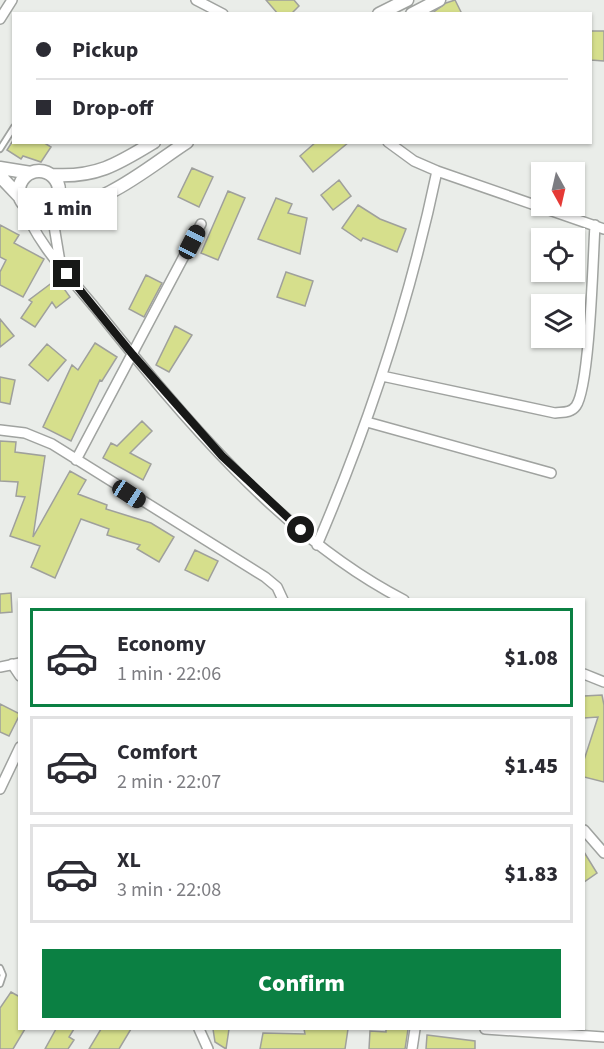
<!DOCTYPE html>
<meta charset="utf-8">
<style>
body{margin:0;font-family:"Source Sans 3",sans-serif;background:#f2f2f3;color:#2b2b33;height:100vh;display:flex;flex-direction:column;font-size:22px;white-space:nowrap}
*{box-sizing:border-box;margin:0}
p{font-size:20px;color:#7c7c81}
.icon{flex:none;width:33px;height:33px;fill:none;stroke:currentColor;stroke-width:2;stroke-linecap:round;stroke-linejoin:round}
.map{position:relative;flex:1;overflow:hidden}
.side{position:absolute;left:18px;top:598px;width:567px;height:432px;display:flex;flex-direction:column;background:#fff;border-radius:0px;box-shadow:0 2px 4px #0004}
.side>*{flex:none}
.top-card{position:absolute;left:12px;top:12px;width:580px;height:132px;border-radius:0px;box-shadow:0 2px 4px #0004;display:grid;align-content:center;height:132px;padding:0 24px;background:#fff}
.needle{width:39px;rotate:172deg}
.buttons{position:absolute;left:531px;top:162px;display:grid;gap:12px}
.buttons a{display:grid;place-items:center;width:54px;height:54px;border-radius:0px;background:#fff;box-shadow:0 2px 4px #0004;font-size:30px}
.end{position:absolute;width:27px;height:27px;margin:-14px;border:8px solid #171817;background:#fff;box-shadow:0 0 0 3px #fff}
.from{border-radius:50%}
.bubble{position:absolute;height:42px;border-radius:0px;background:#fff;box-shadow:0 2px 4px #0004;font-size:20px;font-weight:800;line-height:42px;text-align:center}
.car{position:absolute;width:18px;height:36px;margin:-18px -9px;border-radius:8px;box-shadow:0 0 4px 2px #0007;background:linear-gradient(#222 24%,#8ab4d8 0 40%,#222 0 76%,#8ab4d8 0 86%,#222 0)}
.top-card b{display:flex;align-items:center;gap:21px;height:57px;font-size:22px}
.top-card b+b{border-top:2px solid #e1e1e2}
.top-card i{width:15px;height:15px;background:#2b2b33}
ul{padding:10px 0 0;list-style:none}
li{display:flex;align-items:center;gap:18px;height:99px;margin:0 12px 9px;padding:0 12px;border:3px solid #e1e1e2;border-radius:0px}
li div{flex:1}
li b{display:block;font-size:22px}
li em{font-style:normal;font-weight:800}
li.selected{border-color:#0b8043}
li>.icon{width:54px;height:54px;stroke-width:1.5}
.primary-button{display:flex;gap:12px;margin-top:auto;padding:12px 24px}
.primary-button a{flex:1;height:69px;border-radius:0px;background:#0b8043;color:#fff;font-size:24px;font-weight:800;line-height:69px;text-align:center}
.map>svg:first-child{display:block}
.building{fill:#d6df8c;stroke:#9fa09c;stroke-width:1.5}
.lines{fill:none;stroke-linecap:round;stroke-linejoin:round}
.service-casing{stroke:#a0a3a0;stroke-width:8}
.minor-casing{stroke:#a0a3a0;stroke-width:12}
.tertiary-casing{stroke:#a0a3a0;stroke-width:15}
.service{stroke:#fff;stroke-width:4.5}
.minor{stroke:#fff;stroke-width:9}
.tertiary{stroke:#fff;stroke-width:12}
.route{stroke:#171817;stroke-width:8}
</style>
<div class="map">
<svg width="604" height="1049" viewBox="0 0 604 1049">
<rect width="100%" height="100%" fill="#eaede9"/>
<!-- building -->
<path class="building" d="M266,0H294L299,6L291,14H278Z
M455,0L462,14H431L446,3Z
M591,31H604V61L591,60Z
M12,142H43L51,147L41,162L23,156L21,159L7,150Z
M316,142H349L313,172L300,156Z
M192,168L213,177L199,207L178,197Z
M339,180L351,196L333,210L321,195Z
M228,191L245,198L218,260L201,253Z
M276,198L292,204L288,213L307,218L300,254L258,239Z
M358,205L380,219L406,229L397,252L363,238L361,241L342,228Z
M0,225L19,235L14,243L44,259L23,297L0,285V272L6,260L0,257Z
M286,272L313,281L305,306L277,297Z
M146,275L162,283L144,317L129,309Z
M57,279L70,297L56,308L52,302L35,327L21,318L32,302L29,300Z
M0,319L14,336L0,347Z
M175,326L192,335L169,372L156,365Z
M95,343L117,357L102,381L100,380L71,441L43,427L72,365L78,370Z
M47,344L66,360L48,381L29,365Z
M0,377L15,380L10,404L0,402Z
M142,421L152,431L130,453L151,464L143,480L103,458L111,443L117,446Z
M0,441L16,442L15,452L45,456L33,537L70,471L86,480L78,494L107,505L106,509L151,523L174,537L159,562L137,549L140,545L107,535L109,529L81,519L55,578L31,567L40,546L10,536L25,497L16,496L18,482L0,481Z
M195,550L218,561L208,581L185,570Z
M11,593L12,612L0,613V594Z
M602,695L604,705V782L584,777V760L598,717L584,718V696Z
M0,704L20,714L9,736L0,732Z
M584,852L597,873L584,882Z
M11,992L20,997V1029H25L13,1049H0V1008Z
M56,1029H74L69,1037L74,1040L68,1049H45Z
M101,1029H131L119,1049H89Z
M213,1029H229L226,1049L215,1042Z
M304,1029H348L345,1049H260L263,1033L305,1034Z
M386,1029H408L405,1049H369L370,1031L386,1032Z
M427,1035L475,1041V1049H426Z"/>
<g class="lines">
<defs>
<path id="service" d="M0,149L14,127
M0,968L3,975L0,984"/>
<path id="minor" d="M196,0L223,14
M0,19L12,0
M388,142L414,161L437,171L604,229
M22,202C35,242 69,276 96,309C182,416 280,536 404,600
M51,208L60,262
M382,376L555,413C563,412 571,413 576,406C590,386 593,256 595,225
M367,422L551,473
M0,430L25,433L52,444L265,577L277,587L283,600
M76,460L201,224
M317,545C369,424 410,300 437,171
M12,664L20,676
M0,667L20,663
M584,674L604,682
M0,789L20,747
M584,830L604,853
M199,1029L208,1049
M485,1029L604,1037
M412,1049L415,1029"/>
<path id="tertiary" d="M379,14L407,0
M412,14L439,0
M0,168L31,173
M19 191a20 20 0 1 1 40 0a20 20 0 1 1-40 0Z
M52,175C96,178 118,164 154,142
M0,176L19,196
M52,207C102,209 147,168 187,142"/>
</defs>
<!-- service casing -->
<use href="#service" class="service-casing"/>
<!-- minor casing -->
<use href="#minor" class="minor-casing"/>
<!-- tertiary casing -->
<use href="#tertiary" class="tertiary-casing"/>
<!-- service -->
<use href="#service" class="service"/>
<!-- minor -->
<use href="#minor" class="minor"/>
<!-- tertiary -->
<use href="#tertiary" class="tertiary"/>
</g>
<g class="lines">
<!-- route -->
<path class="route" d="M67,274L133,355L222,456L301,530"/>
</g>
</svg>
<div class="buttons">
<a><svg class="needle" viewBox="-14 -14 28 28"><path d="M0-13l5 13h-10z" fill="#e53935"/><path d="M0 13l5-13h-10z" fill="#7c7c81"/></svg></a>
<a><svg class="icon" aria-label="locate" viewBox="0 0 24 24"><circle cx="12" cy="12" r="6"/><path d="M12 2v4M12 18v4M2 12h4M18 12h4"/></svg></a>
<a><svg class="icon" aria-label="layers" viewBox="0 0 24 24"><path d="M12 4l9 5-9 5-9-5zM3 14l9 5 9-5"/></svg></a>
</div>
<i class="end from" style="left:301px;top:530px"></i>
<i class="end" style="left:67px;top:274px"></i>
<div class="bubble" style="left:18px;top:188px;width:99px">1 min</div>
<i class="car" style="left:192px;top:242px;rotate:27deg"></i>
<i class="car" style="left:129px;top:494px;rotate:123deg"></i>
<div class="top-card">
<b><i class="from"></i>Pickup</b>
<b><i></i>Drop-off</b>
</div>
<section class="side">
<ul>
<li class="selected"><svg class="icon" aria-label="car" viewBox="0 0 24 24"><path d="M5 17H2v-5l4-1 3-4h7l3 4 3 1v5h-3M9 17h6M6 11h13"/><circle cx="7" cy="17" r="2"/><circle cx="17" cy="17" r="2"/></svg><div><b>Economy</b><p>1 min · 22:06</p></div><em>$1.08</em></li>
<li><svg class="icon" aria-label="car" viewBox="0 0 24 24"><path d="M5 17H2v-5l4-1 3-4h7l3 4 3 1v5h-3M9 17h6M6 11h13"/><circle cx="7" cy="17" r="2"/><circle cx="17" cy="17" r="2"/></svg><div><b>Comfort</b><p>2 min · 22:07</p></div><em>$1.45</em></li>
<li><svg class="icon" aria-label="car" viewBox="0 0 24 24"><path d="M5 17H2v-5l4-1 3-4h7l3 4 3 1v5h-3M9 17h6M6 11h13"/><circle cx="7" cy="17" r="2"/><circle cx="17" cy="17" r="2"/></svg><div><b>XL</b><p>3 min · 22:08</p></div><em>$1.83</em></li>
</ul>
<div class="primary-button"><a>Confirm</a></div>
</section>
</div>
